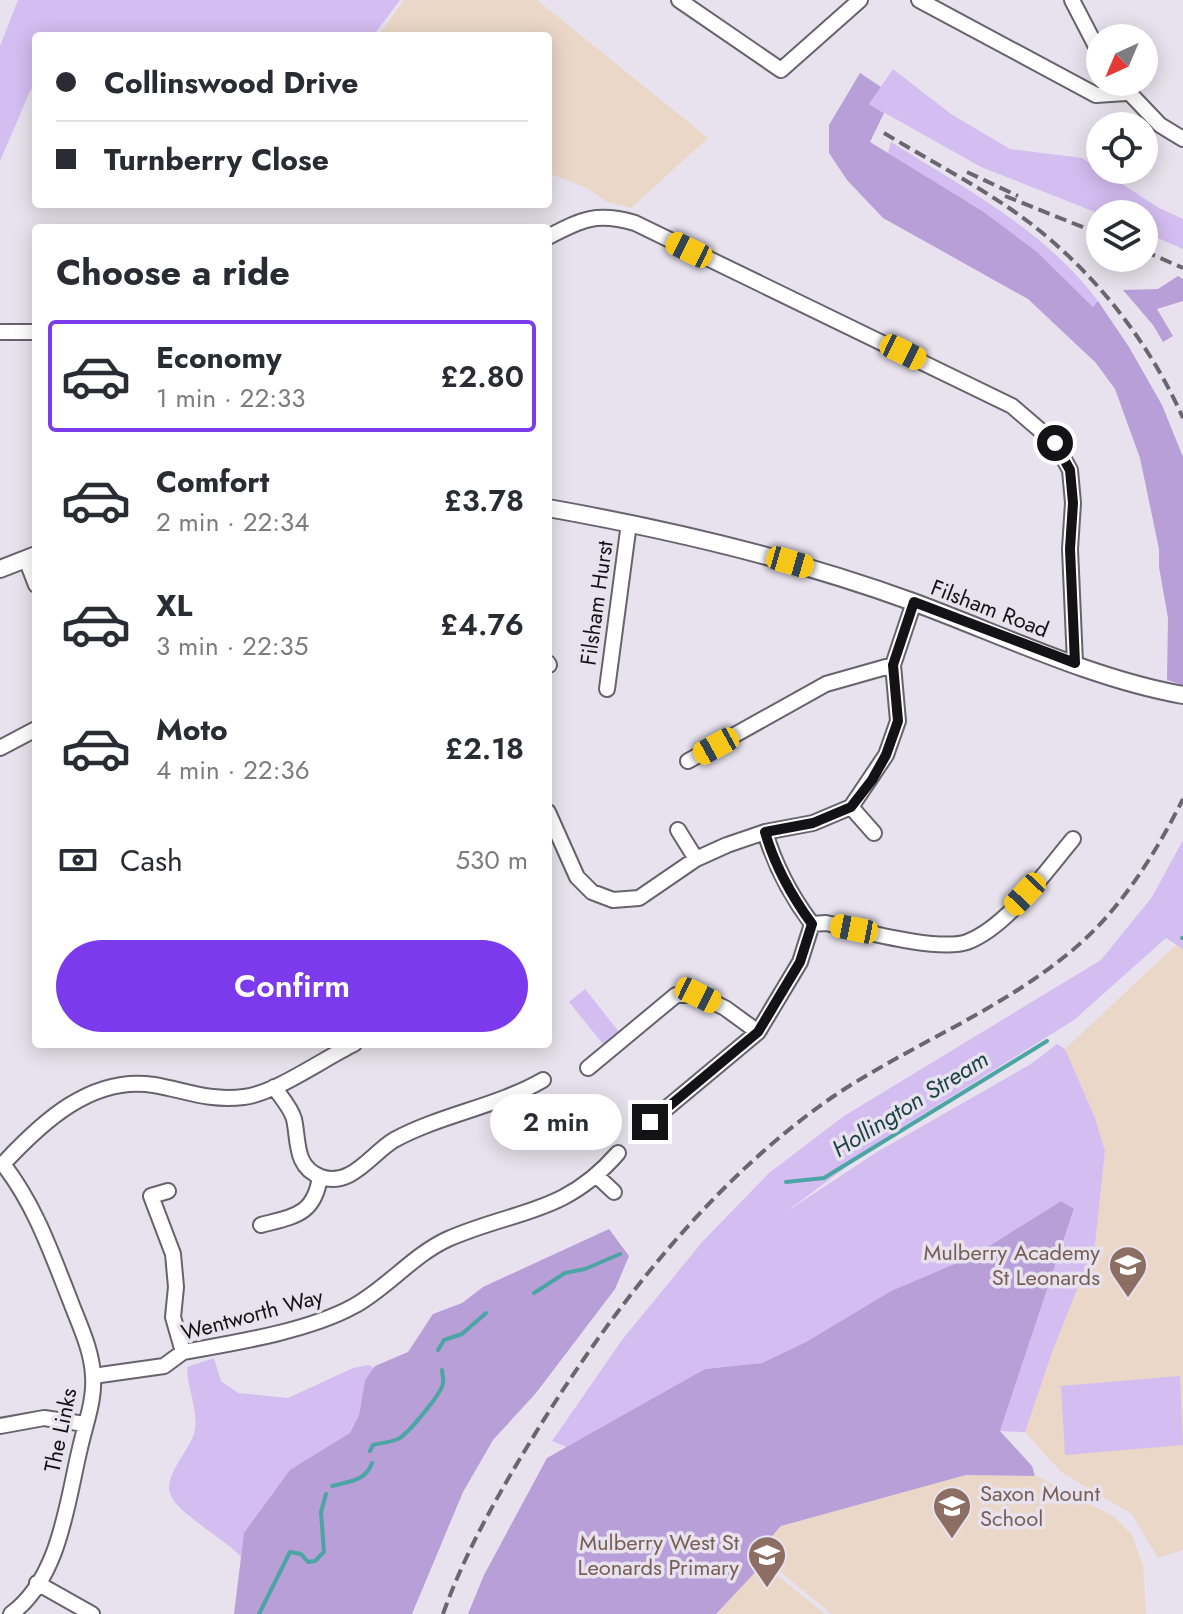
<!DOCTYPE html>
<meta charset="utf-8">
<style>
body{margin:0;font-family:Jost,sans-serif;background:#f7f7f7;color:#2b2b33;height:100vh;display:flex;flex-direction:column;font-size:30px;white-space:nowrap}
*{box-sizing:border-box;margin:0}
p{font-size:26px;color:#7c7c81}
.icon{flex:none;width:44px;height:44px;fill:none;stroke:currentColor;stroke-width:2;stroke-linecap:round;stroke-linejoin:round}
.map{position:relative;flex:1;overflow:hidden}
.panel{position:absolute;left:32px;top:224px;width:520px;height:824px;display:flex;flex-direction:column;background:#fff;border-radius:8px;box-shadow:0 4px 20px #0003}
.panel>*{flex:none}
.guide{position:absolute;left:32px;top:32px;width:520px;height:176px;border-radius:8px;box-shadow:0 4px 20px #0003;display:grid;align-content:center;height:176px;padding:0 24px;background:#fff}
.needle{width:52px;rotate:224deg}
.buttons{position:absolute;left:1086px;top:24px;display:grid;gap:16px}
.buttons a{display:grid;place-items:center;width:72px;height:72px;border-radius:50%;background:#fff;box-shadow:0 4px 20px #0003;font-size:40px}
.end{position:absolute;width:36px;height:36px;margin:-18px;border:10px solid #131215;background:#fff;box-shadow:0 0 0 4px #fff}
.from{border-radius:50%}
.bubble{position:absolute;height:56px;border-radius:28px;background:#fff;box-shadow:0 4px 20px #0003;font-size:26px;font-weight:600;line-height:56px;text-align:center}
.car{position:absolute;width:24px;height:48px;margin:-24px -12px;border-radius:10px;box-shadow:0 0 6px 2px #0007;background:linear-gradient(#f5c518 24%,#345 0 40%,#f5c518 0 76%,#345 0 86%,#f5c518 0)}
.guide b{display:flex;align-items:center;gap:28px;height:76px;font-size:30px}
.guide b+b{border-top:2px solid #e1e1e2}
.guide i{width:20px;height:20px;background:#2b2b33}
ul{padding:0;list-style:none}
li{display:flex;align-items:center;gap:24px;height:112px;margin:0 16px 12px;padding:0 8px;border:4px solid transparent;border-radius:8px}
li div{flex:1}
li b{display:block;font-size:30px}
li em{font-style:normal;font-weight:600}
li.on{border-color:#7c3aed}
li>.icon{width:72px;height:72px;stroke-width:1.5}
h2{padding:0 24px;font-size:36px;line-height:96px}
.pay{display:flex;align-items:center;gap:20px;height:88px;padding:0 24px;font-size:30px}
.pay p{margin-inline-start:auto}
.primary-button{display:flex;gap:16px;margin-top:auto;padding:16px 24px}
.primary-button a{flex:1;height:92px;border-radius:48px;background:#7c3aed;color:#fff;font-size:32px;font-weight:600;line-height:92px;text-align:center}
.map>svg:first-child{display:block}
.education{fill:#ead7c8}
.green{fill:#d4bdf1}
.forest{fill:#b99fd8}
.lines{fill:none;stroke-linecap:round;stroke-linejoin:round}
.stream{stroke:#4ca5a5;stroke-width:4}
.minor-casing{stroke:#67636c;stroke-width:18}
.tertiary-casing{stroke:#67636c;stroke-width:20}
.minor{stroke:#fff;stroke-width:14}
.tertiary{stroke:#fff;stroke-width:16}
.rail{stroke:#69676d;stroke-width:4;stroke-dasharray:12 6;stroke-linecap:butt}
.route{stroke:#131215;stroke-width:10}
.labels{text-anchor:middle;stroke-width:7;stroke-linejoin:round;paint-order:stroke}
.street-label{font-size:22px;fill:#131215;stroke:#e7e2ed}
.education-label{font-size:22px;fill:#785e54;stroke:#e7e2ed;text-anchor:end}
.water-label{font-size:24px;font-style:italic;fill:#1b4444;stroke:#e7e2ed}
</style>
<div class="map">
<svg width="1183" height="1614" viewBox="0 0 1183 1614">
<rect width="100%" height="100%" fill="#e7e2ed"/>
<!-- education -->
<path class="education" d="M404,0H537L708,138L631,208L607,202L587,188L548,173V36H378Z
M1177,944L1183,949V1550L1158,1558L1132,1514L1061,1472L1025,1432L1048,1362L1095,1244L1105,1151L1095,1118L1065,1049Z
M966,1475L1037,1476L1113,1516L1132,1535L1143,1566L1146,1614H832L761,1556L764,1546L781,1526Z
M763,1564L825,1614H716Z"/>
<!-- green -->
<path class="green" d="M18,0H400L373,36H36V99L31,89L0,161V46Z
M893,69L951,114L1010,149L1082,158L1159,208L1183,219V249L1144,232V214H1100L981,167L869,104Z
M891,142C964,188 1045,230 1098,301L1093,307L1037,253L984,212L888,153Z
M1183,840V949L1166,938L1074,1020L885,1138L786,1212L877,1152L1031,1064L1057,1044L1065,1049L1095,1118L1105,1151L1095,1244L1051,1355L1025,1432L1000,1431L1074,1210L1061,1201L973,1256L891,1291L806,1342L762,1363L705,1369L569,1448L552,1441L622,1340L703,1241L769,1173L844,1116L1101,960L1152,897Z
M585,989L619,1032L603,1044L569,1002Z
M214,1358L221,1381L238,1393L288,1398L353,1368L369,1365L374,1368L365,1380L359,1415L350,1433L328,1449L245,1532L241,1557C224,1538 180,1515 171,1496C162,1478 188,1452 194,1434C200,1413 187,1389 187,1367Z
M1180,1376L1183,1445L1065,1455L1061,1386Z"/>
<!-- forest -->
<path class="forest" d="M860,73L881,87L869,104L884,113L870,142L984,212L1037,252L1093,307L1098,301L1129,347L1162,405L1183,457V685L1167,680L1168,618L1159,567V549L1140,458L1115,389L1096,363L1028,299L883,218L847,180L829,153V125Z
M1178,276L1183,279V301L1157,309L1173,336L1163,342L1153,325L1123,290L1158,289Z
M1061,1201L1074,1209L1000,1431L1032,1466L1035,1476L966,1475L781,1526C771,1538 758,1548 763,1564L716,1614H468L484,1575L547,1458L705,1369L762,1363L806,1342L891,1291L973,1256Z
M609,1229L629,1256L615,1289L536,1393L493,1440L463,1492L412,1614H234L244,1533L290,1470L350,1433L359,1415L365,1380L375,1366L408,1352L433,1314L462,1303L483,1287Z"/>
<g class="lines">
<!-- stream -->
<path class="stream" d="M1182,938H1183
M786,1182L824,1178L1047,1041
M534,1293L565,1273L585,1269L620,1254
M438,1350L444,1340L462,1334L486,1313
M370,1451L373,1445C381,1443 391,1442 398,1439C408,1434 442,1393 443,1383C444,1380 442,1373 442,1370
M332,1486C349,1481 365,1482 372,1463
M259,1614L290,1552L301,1554L308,1562L315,1561L324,1552L321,1512L326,1494"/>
<defs>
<path id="minor" d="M679,0L781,70L860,0
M919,0L1096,95L1126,93
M1072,0L1100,54
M1119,82L1160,125L1183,139
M548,237C582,219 597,212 635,223L1012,406L1055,443L1070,470L1073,503L1070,549L1075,663
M0,332H36
M26,559L36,585
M548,663L549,665
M607,689L629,523
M0,748L36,729
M688,761L826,684L893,665
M851,807L874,833
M548,812L577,877L592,892L613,900L639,898L696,859L727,845L765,832L813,823L851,807L886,755L898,721L893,665L914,602
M678,830L696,859
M765,832C775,866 791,896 812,924
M812,924L826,923C859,930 938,952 967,942C1007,927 1046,871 1073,839
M588,1068L676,995H698L725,1008L758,1032
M274,1087C281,1097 291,1108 294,1119C299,1141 294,1167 321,1177C351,1188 372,1153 394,1140C442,1114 496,1107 543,1080
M650,1122L758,1032L800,962L812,924
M3,1164C35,1205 51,1252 70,1300C79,1324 92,1350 93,1376C95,1400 85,1425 80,1448C67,1502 60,1578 11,1614
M3,1164C42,1122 92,1075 154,1085C188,1091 207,1101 244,1097C276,1093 323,1059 354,1044
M598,1177L614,1192
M168,1191L151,1196L173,1254L176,1287L173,1317L183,1352
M261,1225C295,1216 314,1215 320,1177
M93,1376L164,1366L183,1352C234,1343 309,1331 354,1306C387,1288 413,1255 448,1239C517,1209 564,1215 618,1153
M0,1426L44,1418L85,1424
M37,1583L92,1614"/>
<path id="tertiary" d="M548,508C672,530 795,559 913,602C1000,634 1092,679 1183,695
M0,569L36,555"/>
</defs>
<!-- minor casing -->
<use href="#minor" class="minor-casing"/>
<!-- tertiary casing -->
<use href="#tertiary" class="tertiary-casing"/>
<!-- minor -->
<use href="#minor" class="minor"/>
<!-- tertiary -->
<use href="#tertiary" class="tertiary"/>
<!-- rail -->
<path class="rail" d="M884,133C932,162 985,189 1030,223C1096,274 1149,342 1183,418
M967,172L1018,196
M1005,196L1100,234
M1144,251L1183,268
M443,1614C464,1555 495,1500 527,1447C605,1318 706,1185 831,1098C906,1047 993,1014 1064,957C1117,916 1153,858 1183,799"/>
</g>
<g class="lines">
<!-- route -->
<path class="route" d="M650,1122L758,1032L800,962L812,924C791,895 775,867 765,832L813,823L851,807L872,780L886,755L898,721L893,665L914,602L1075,663L1070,549L1073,503L1070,470L1055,443"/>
</g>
<!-- icons -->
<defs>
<symbol id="school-pin" viewBox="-11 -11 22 30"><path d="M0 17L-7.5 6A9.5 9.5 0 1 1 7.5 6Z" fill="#8d6e63" stroke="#e7e2ed"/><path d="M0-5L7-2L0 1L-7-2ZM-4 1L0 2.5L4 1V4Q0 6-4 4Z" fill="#fff"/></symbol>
</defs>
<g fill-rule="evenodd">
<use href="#school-pin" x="1106" y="1243" width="44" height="60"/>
<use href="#school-pin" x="930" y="1484" width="44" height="60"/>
<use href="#school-pin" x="745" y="1533" width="44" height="60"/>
</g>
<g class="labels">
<!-- street labels -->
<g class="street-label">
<text transform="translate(596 603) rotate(-82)" y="8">Filsham Hurst</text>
<text transform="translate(990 608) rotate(21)" y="8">Filsham Road</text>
<text transform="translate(252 1314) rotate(-15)" y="8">Wentworth Way</text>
<text transform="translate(60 1430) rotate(-78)" y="8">The Links</text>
</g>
<!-- education labels -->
<g class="education-label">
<text x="1100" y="1260">Mulberry Academy<tspan x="1100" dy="25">St Leonards</tspan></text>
<text x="980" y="1501" text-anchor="start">Saxon Mount<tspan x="980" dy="25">School</tspan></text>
<text x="739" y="1550">Mulberry West St<tspan x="739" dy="25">Leonards Primary</tspan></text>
</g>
<!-- water labels -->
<g class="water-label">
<text transform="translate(910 1104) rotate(-32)" y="8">Hollington Stream</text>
</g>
</g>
</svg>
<div class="buttons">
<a><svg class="needle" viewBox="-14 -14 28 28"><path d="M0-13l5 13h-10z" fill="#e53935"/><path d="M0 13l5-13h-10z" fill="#7c7c81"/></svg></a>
<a><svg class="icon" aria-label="locate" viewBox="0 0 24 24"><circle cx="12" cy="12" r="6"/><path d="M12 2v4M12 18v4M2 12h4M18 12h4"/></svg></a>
<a><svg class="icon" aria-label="layers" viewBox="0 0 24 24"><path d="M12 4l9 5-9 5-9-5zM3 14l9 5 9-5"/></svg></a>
</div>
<i class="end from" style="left:1055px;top:443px"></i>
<i class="end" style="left:650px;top:1122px"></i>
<div class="bubble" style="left:490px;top:1094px;width:132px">2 min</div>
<i class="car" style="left:689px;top:250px;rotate:296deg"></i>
<i class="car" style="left:903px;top:352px;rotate:116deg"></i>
<i class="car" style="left:790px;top:562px;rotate:106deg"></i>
<i class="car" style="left:716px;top:746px;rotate:241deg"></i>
<i class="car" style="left:1025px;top:894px;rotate:223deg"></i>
<i class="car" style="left:854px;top:929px;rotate:281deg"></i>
<i class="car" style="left:698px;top:995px;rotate:116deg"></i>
<div class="guide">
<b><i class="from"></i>Collinswood Drive</b>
<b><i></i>Turnberry Close</b>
</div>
<section class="panel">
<h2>Choose a ride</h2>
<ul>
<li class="on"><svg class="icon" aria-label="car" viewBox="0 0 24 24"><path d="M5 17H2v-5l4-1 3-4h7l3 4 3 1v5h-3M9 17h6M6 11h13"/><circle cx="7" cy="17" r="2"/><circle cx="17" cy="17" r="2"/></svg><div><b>Economy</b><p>1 min · 22:33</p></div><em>£2.80</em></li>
<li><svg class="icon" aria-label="car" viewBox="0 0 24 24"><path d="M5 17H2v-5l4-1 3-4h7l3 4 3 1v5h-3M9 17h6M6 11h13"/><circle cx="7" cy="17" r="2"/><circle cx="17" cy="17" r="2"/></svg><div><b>Comfort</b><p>2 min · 22:34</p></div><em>£3.78</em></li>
<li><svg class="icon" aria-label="car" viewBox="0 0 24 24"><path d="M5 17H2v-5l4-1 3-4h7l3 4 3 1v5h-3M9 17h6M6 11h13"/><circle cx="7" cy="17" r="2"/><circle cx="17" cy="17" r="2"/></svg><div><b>XL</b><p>3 min · 22:35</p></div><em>£4.76</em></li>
<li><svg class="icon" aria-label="car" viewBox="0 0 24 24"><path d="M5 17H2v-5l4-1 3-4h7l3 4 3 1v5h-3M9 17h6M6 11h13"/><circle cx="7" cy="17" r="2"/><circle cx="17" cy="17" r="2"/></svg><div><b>Moto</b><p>4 min · 22:36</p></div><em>£2.18</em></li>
</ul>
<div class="pay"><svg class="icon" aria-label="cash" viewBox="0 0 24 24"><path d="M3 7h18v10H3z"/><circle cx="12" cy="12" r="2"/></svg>Cash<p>530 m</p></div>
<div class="primary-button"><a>Confirm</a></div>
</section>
</div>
